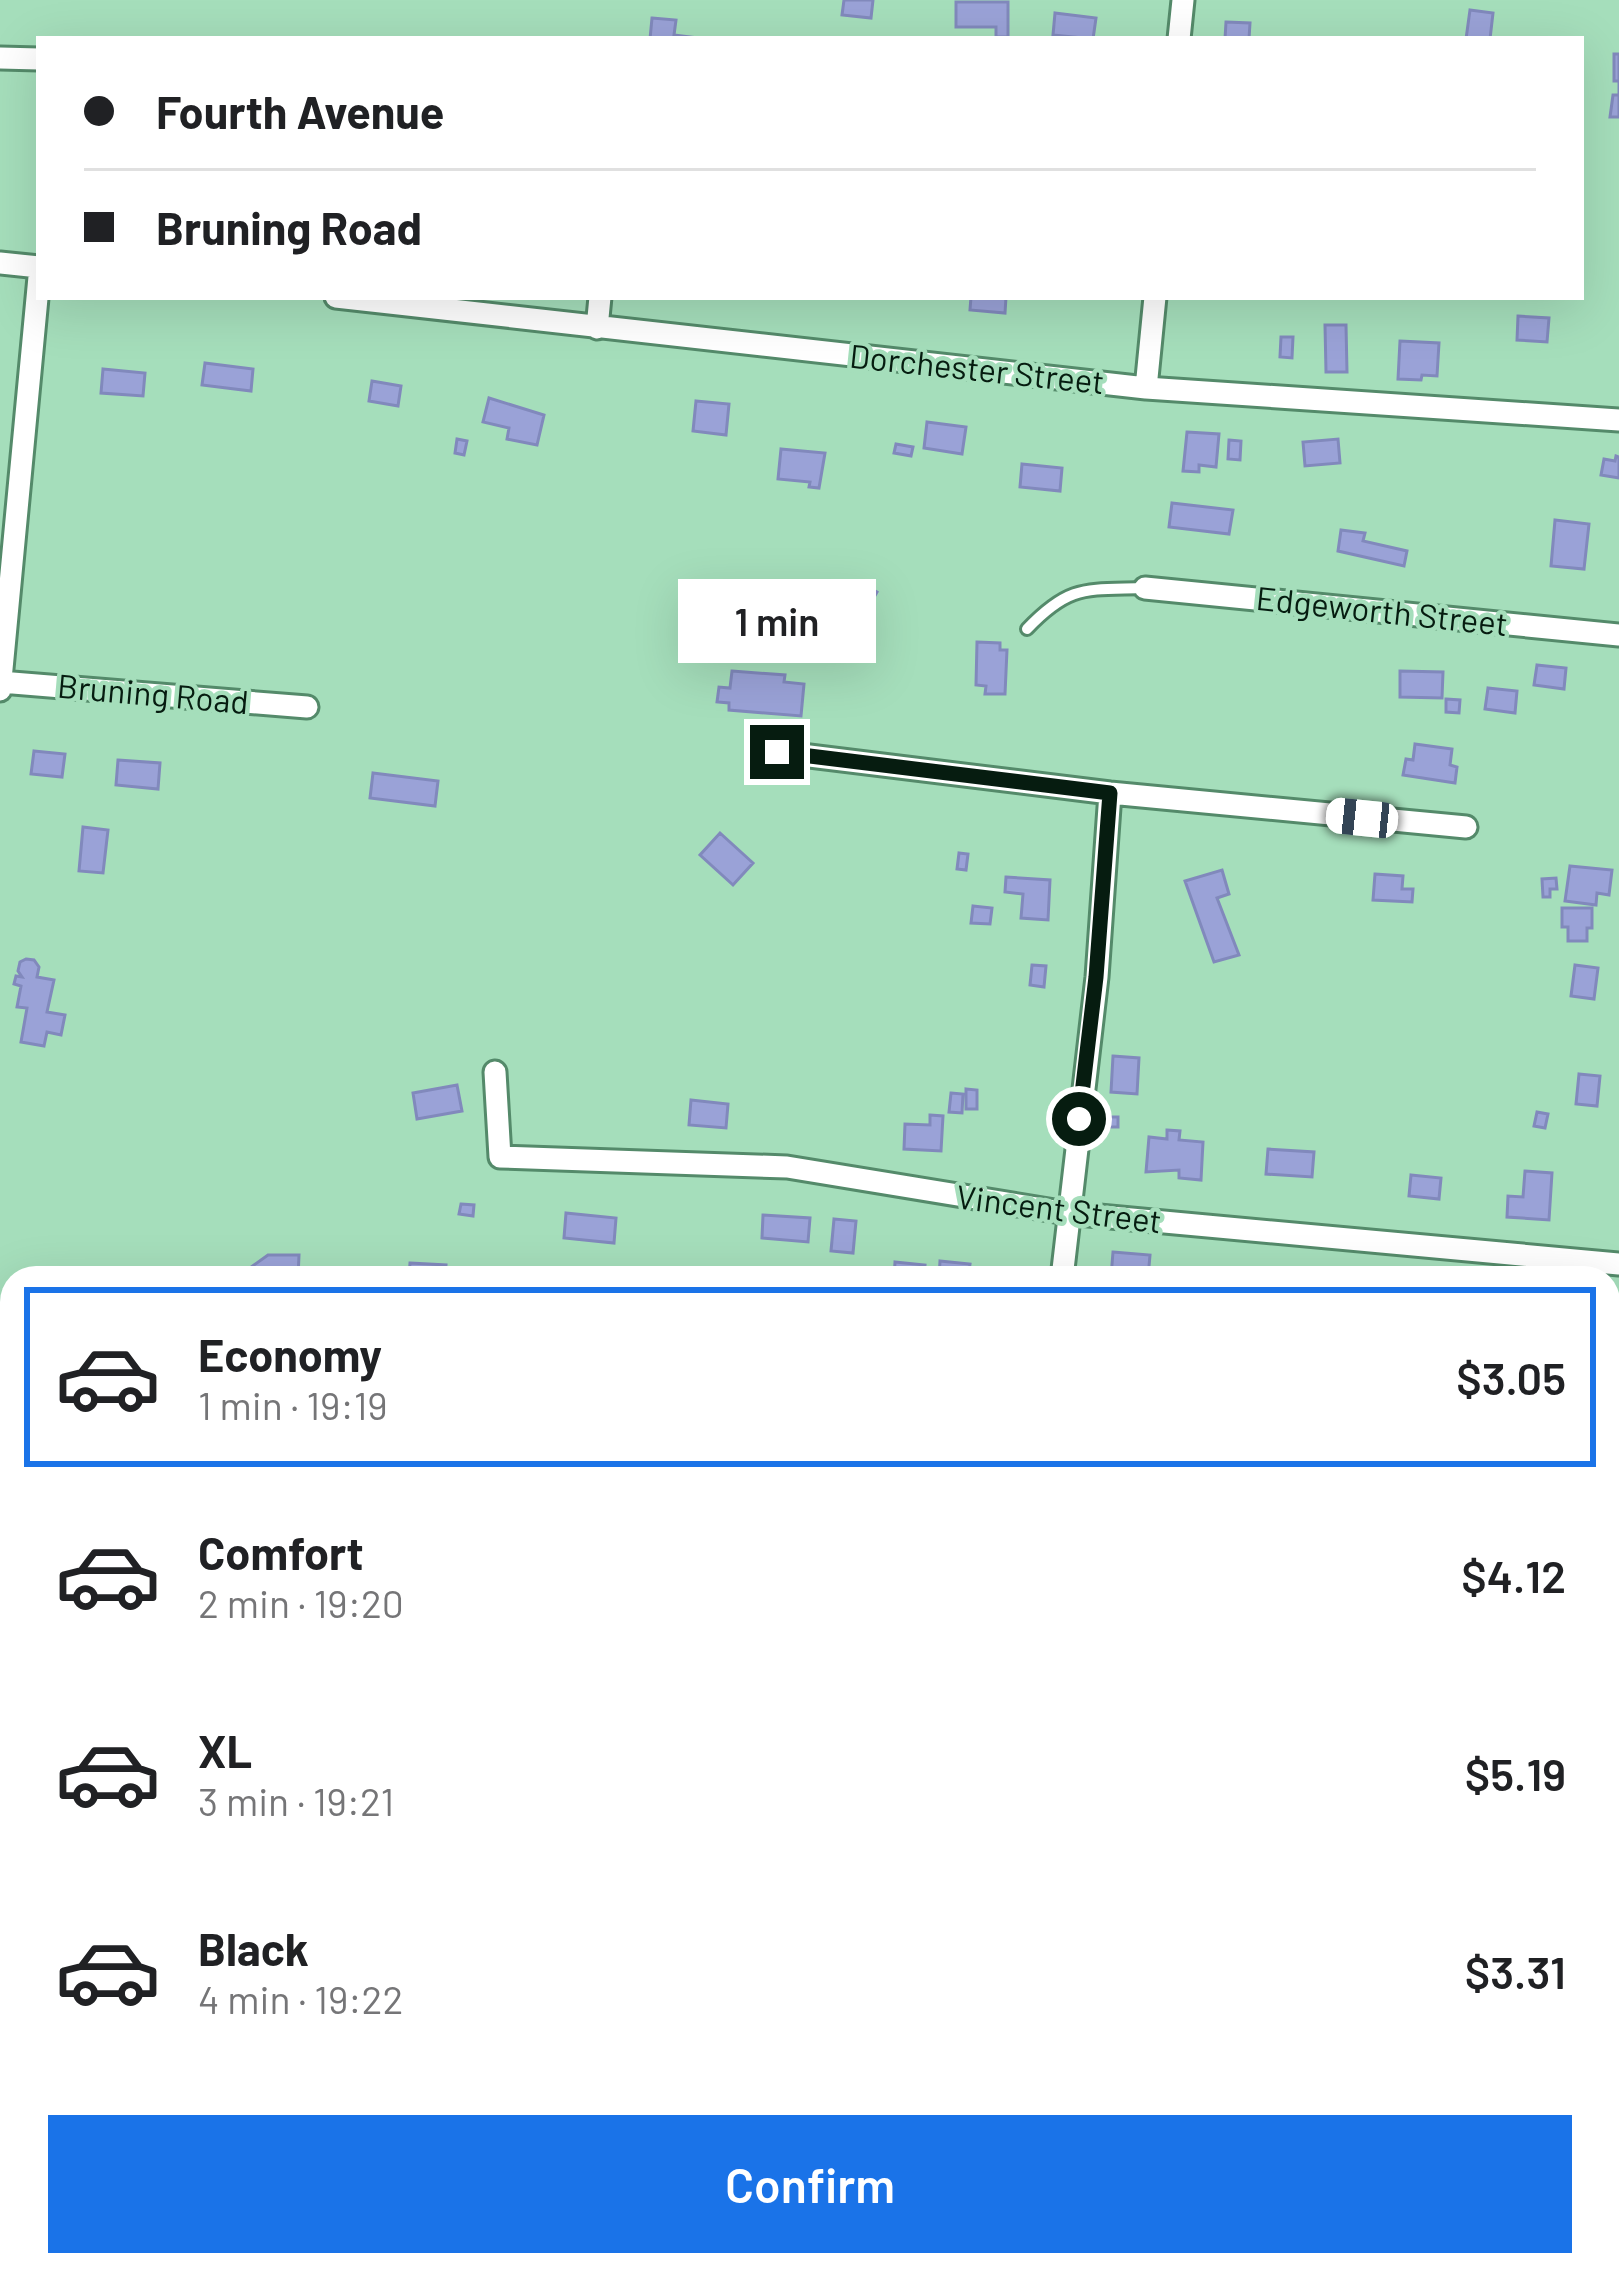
<!DOCTYPE html>
<meta charset="utf-8">
<style>
body{margin:0;font-family:Barlow,sans-serif;background:#f6f6f6;color:#202124;height:100vh;display:flex;flex-direction:column;font-size:45px;white-space:nowrap}
*{box-sizing:border-box;margin:0}
p{font-size:39px;color:#757577}
.icon{flex:none;width:66px;height:66px;fill:none;stroke:currentColor;stroke-width:2;stroke-linecap:round;stroke-linejoin:round}
.map{position:relative;flex:1;overflow:hidden}
.details{position:absolute;left:0px;top:1266px;width:1620px;height:1011px;display:flex;flex-direction:column;background:#fff;border-radius:36px 36px 0 0;box-shadow:0 12px 48px #0002}
.details>*{flex:none}
.top-card{position:absolute;left:36px;top:36px;width:1548px;height:264px;border-radius:0px;box-shadow:0 12px 48px #0002;display:grid;align-content:center;height:264px;padding:0 48px;background:#fff}
.end{position:absolute;width:54px;height:54px;margin:-27px;border:15px solid #061c10;background:#fff;box-shadow:0 0 0 6px #fff}
.from{border-radius:50%}
.bubble{position:absolute;height:84px;border-radius:0px;background:#fff;box-shadow:0 12px 48px #0002;font-size:39px;font-weight:600;line-height:84px;text-align:center}
.car{position:absolute;width:36px;height:72px;margin:-36px -18px;border-radius:15px;box-shadow:0 0 9px 3px #0007;background:linear-gradient(#fff 24%,#345 0 40%,#fff 0 76%,#345 0 86%,#fff 0)}
.top-card b{display:flex;align-items:center;gap:42px;height:114px;font-size:45px}
.top-card b+b{border-top:3px solid #e0e0e0}
.top-card i{width:30px;height:30px;background:#202124}
ul{padding:21px 0 0;list-style:none}
li{display:flex;align-items:center;gap:36px;height:180px;margin:0 24px 18px;padding:0 24px;border:6px solid transparent;border-radius:0px}
li div{flex:1}
li b{display:block;font-size:45px}
li em{font-style:normal;font-weight:600}
li.on{border-color:#1a73e8}
li>.icon{width:108px;height:108px;stroke-width:1.5}
.button{display:flex;gap:24px;margin-top:auto;padding:24px 48px}
.button a{flex:1;height:138px;border-radius:0px;background:#1a73e8;color:#fff;font-size:48px;font-weight:600;line-height:138px;text-align:center}
.map>svg:first-child{display:block}
.lines{fill:none;stroke-linecap:round;stroke-linejoin:round}
.river{stroke:#3b8a9e;stroke-width:33}
.building{fill:#9aa2d7;stroke:#8189bc;stroke-width:3}
.service-casing{stroke:#548a6a;stroke-width:16}
.minor-casing{stroke:#548a6a;stroke-width:27}
.service{stroke:#fff;stroke-width:10}
.minor{stroke:#fff;stroke-width:21}
.route{stroke:#061c10;stroke-width:15}
.labels{text-anchor:middle;stroke-width:9;stroke-linejoin:round;paint-order:stroke}
.street-label{font-size:33px;fill:#061c10;stroke:#a5debb}
</style>
<div class="map">
<svg width="1619" height="2275" viewBox="0 0 1619 2275">
<rect width="100%" height="100%" fill="#a5debb"/>
<g class="lines">
<!-- river -->
<path class="river" d="M0,1612L12,1614
M3,2275L17,2265"/>
</g>
<!-- building -->
<path class="building" d="M844,0H873L871,18L842,15Z
M956,2H1008V37H996V27H956Z
M1470,10L1493,13L1490,39H1466Z
M1055,13L1096,18L1093,39L1053,35Z
M652,18L676,20L674,35L706,39H650Z
M1226,22L1250,23L1249,39H1225Z
M1614,54H1619V117H1610L1613,95H1619V81H1614Z
M971,297H1006L1005,313L970,310Z
M1518,316L1549,318L1547,342L1517,340Z
M1325,325H1346L1347,372H1326Z
M1281,337H1293L1292,358L1280,357Z
M1400,341L1439,343L1437,376L1422,375L1421,380L1398,379Z
M205,363L253,369L251,391L202,385Z
M103,369L145,373L143,396L101,393Z
M372,381L401,386L398,406L369,401Z
M489,398L544,415L537,445L507,439L509,428L483,422Z
M696,401L729,404L726,435L693,431Z
M927,422L966,427L962,454L924,448Z
M1187,432L1219,434L1216,467L1199,465V472L1183,471Z
M457,439L467,441L464,455L455,453Z
M1338,439L1340,463L1305,466L1303,442Z
M1229,440L1241,441L1240,460L1228,459Z
M896,444L913,447L911,456L894,453Z
M781,449L825,453L819,488L809,487L810,482L778,479Z
M1616,456L1619,457V478L1601,475L1604,459L1615,461Z
M1022,464L1062,468L1060,491L1020,487Z
M1172,503L1233,510L1229,534L1169,527Z
M1555,520L1589,524L1584,569L1551,566Z
M1341,530L1365,533L1363,541L1407,551L1404,566L1338,551Z
M862,583L877,592L872,601L857,592Z
M977,642L1000,643V650H1007L1005,694H985L986,686L976,685Z
M1537,665L1566,668L1564,689L1534,685Z
M732,671L785,675L784,682L804,684L801,716L729,710V703L717,702L719,687L730,688Z
M1400,671L1443,672L1442,698L1400,697Z
M1488,688L1517,691L1515,713L1485,709Z
M1446,699L1460,700L1459,713L1446,712Z
M1415,744L1452,749L1450,765L1457,767L1455,783L1403,775L1406,759L1413,760Z
M34,751L65,754L62,777L31,774Z
M118,760L160,763L158,789L116,785Z
M373,773L438,781L435,806L370,798Z
M83,827L108,830L103,873L79,871Z
M720,833L753,863L733,885L700,855Z
M959,853L968,854L966,870L957,869Z
M1570,866L1612,870L1609,895L1597,893L1596,905L1565,901Z
M1222,870L1229,894L1217,898L1239,955L1214,962L1185,881Z
M1375,874L1403,876L1402,889H1413L1412,902L1373,900Z
M1006,877L1050,880L1048,920L1021,918L1023,894L1005,892Z
M1556,878L1557,889H1550V897H1543L1542,879Z
M973,906L992,908L990,924L971,923Z
M1562,908H1592V928H1587V941H1568V927H1562Z
M26,959L34,960L39,967L37,977L54,980L47,1012L65,1015L61,1035L47,1032L44,1046L21,1042L27,1008L17,1007L21,986L14,984L16,976L22,977L18,971L20,962Z
M1032,965L1046,966L1044,987L1030,985Z
M1575,965L1598,968L1594,999L1571,996Z
M1113,1056L1139,1058L1137,1094L1111,1092Z
M1579,1074L1600,1076L1597,1106L1576,1104Z
M457,1085L462,1111L417,1119L413,1093Z
M966,1089L977,1090V1109H966Z
M951,1093L963,1094L962,1113L949,1112Z
M691,1100L728,1104L726,1128L689,1125Z
M1537,1112L1548,1114L1545,1128L1534,1126Z
M930,1115L943,1116L941,1151L904,1149L905,1124L930,1125Z
M1104,1117H1118V1127H1104Z
M1167,1130L1180,1131L1179,1140L1203,1142L1201,1180L1179,1178V1170L1146,1172L1149,1137L1167,1139Z
M1268,1149L1314,1152L1312,1177L1266,1174Z
M1525,1171L1552,1173L1549,1220L1507,1217L1508,1196L1523,1197Z
M1411,1175L1441,1178L1439,1199L1409,1196Z
M461,1204L474,1205L473,1216L459,1214Z
M566,1213L616,1218L614,1243L564,1238Z
M763,1215L810,1218L808,1242L762,1238Z
M834,1219L856,1221L853,1253L831,1251Z
M1113,1252L1150,1255L1148,1278L1111,1277Z
M268,1255H299L298,1278L240,1275Z
M940,1261L970,1264L968,1278H939Z
M895,1262L925,1265L924,1278H894Z
M410,1263L446,1265L445,1278H409Z
M0,1373L12,1374V1414L11,1404L0,1403Z
M1608,1824L1619,1825V1853L1608,1851Z
M1612,2170L1619,2172V2194L1609,2192Z"/>
<g class="lines">
<defs>
<path id="service" d="M1027,629C1070,584 1086,590 1145,588"/>
<path id="minor" d="M1179,39L1183,0
M0,58L39,59
M0,263L39,267
M336,297L1146,388L1619,420
M597,328L600,297
M1146,388L1155,297
M1145,588L1619,635
M0,682L307,707
M0,690L39,277
M777,752L1110,793L1466,827
M495,1072L500,1157L787,1167L1067,1213L1619,1264
M1062,1278L1097,977L1110,793
M2,1317L12,1318
M1608,1674L1619,1675
M1608,1891L1619,1892
M1608,2100L1619,2101
M960,2275L961,2265"/>
</defs>
<!-- service casing -->
<use href="#service" class="service-casing"/>
<!-- minor casing -->
<use href="#minor" class="minor-casing"/>
<!-- service -->
<use href="#service" class="service"/>
<!-- minor -->
<use href="#minor" class="minor"/>
</g>
<g class="lines">
<!-- route -->
<path class="route" d="M777,752L1110,793L1096,977L1079,1119"/>
</g>
<g class="labels">
<!-- street labels -->
<g class="street-label">
<text transform="translate(977 369) rotate(6)" y="12">Dorchester Street</text>
<text transform="translate(1382 611) rotate(6)" y="12">Edgeworth Street</text>
<text transform="translate(153 694) rotate(5)" y="12">Bruning Road</text>
<text transform="translate(1059 1209) rotate(7)" y="12">Vincent Street</text>
</g>
</g>
</svg>
<i class="end from" style="left:1079px;top:1119px"></i>
<i class="end" style="left:777px;top:752px"></i>
<div class="bubble" style="left:678px;top:579px;width:198px">1 min</div>
<i class="car" style="left:1362px;top:818px;rotate:276deg"></i>
<div class="top-card">
<b><i class="from"></i>Fourth Avenue</b>
<b><i></i>Bruning Road</b>
</div>
<section class="details">
<ul>
<li class="on"><svg class="icon" aria-label="car" viewBox="0 0 24 24"><path d="M5 17H2v-5l4-1 3-4h7l3 4 3 1v5h-3M9 17h6M6 11h13"/><circle cx="7" cy="17" r="2"/><circle cx="17" cy="17" r="2"/></svg><div><b>Economy</b><p>1 min · 19:19</p></div><em>$3.05</em></li>
<li><svg class="icon" aria-label="car" viewBox="0 0 24 24"><path d="M5 17H2v-5l4-1 3-4h7l3 4 3 1v5h-3M9 17h6M6 11h13"/><circle cx="7" cy="17" r="2"/><circle cx="17" cy="17" r="2"/></svg><div><b>Comfort</b><p>2 min · 19:20</p></div><em>$4.12</em></li>
<li><svg class="icon" aria-label="car" viewBox="0 0 24 24"><path d="M5 17H2v-5l4-1 3-4h7l3 4 3 1v5h-3M9 17h6M6 11h13"/><circle cx="7" cy="17" r="2"/><circle cx="17" cy="17" r="2"/></svg><div><b>XL</b><p>3 min · 19:21</p></div><em>$5.19</em></li>
<li><svg class="icon" aria-label="car" viewBox="0 0 24 24"><path d="M5 17H2v-5l4-1 3-4h7l3 4 3 1v5h-3M9 17h6M6 11h13"/><circle cx="7" cy="17" r="2"/><circle cx="17" cy="17" r="2"/></svg><div><b>Black</b><p>4 min · 19:22</p></div><em>$3.31</em></li>
</ul>
<div class="button"><a>Confirm</a></div>
</section>
</div>
